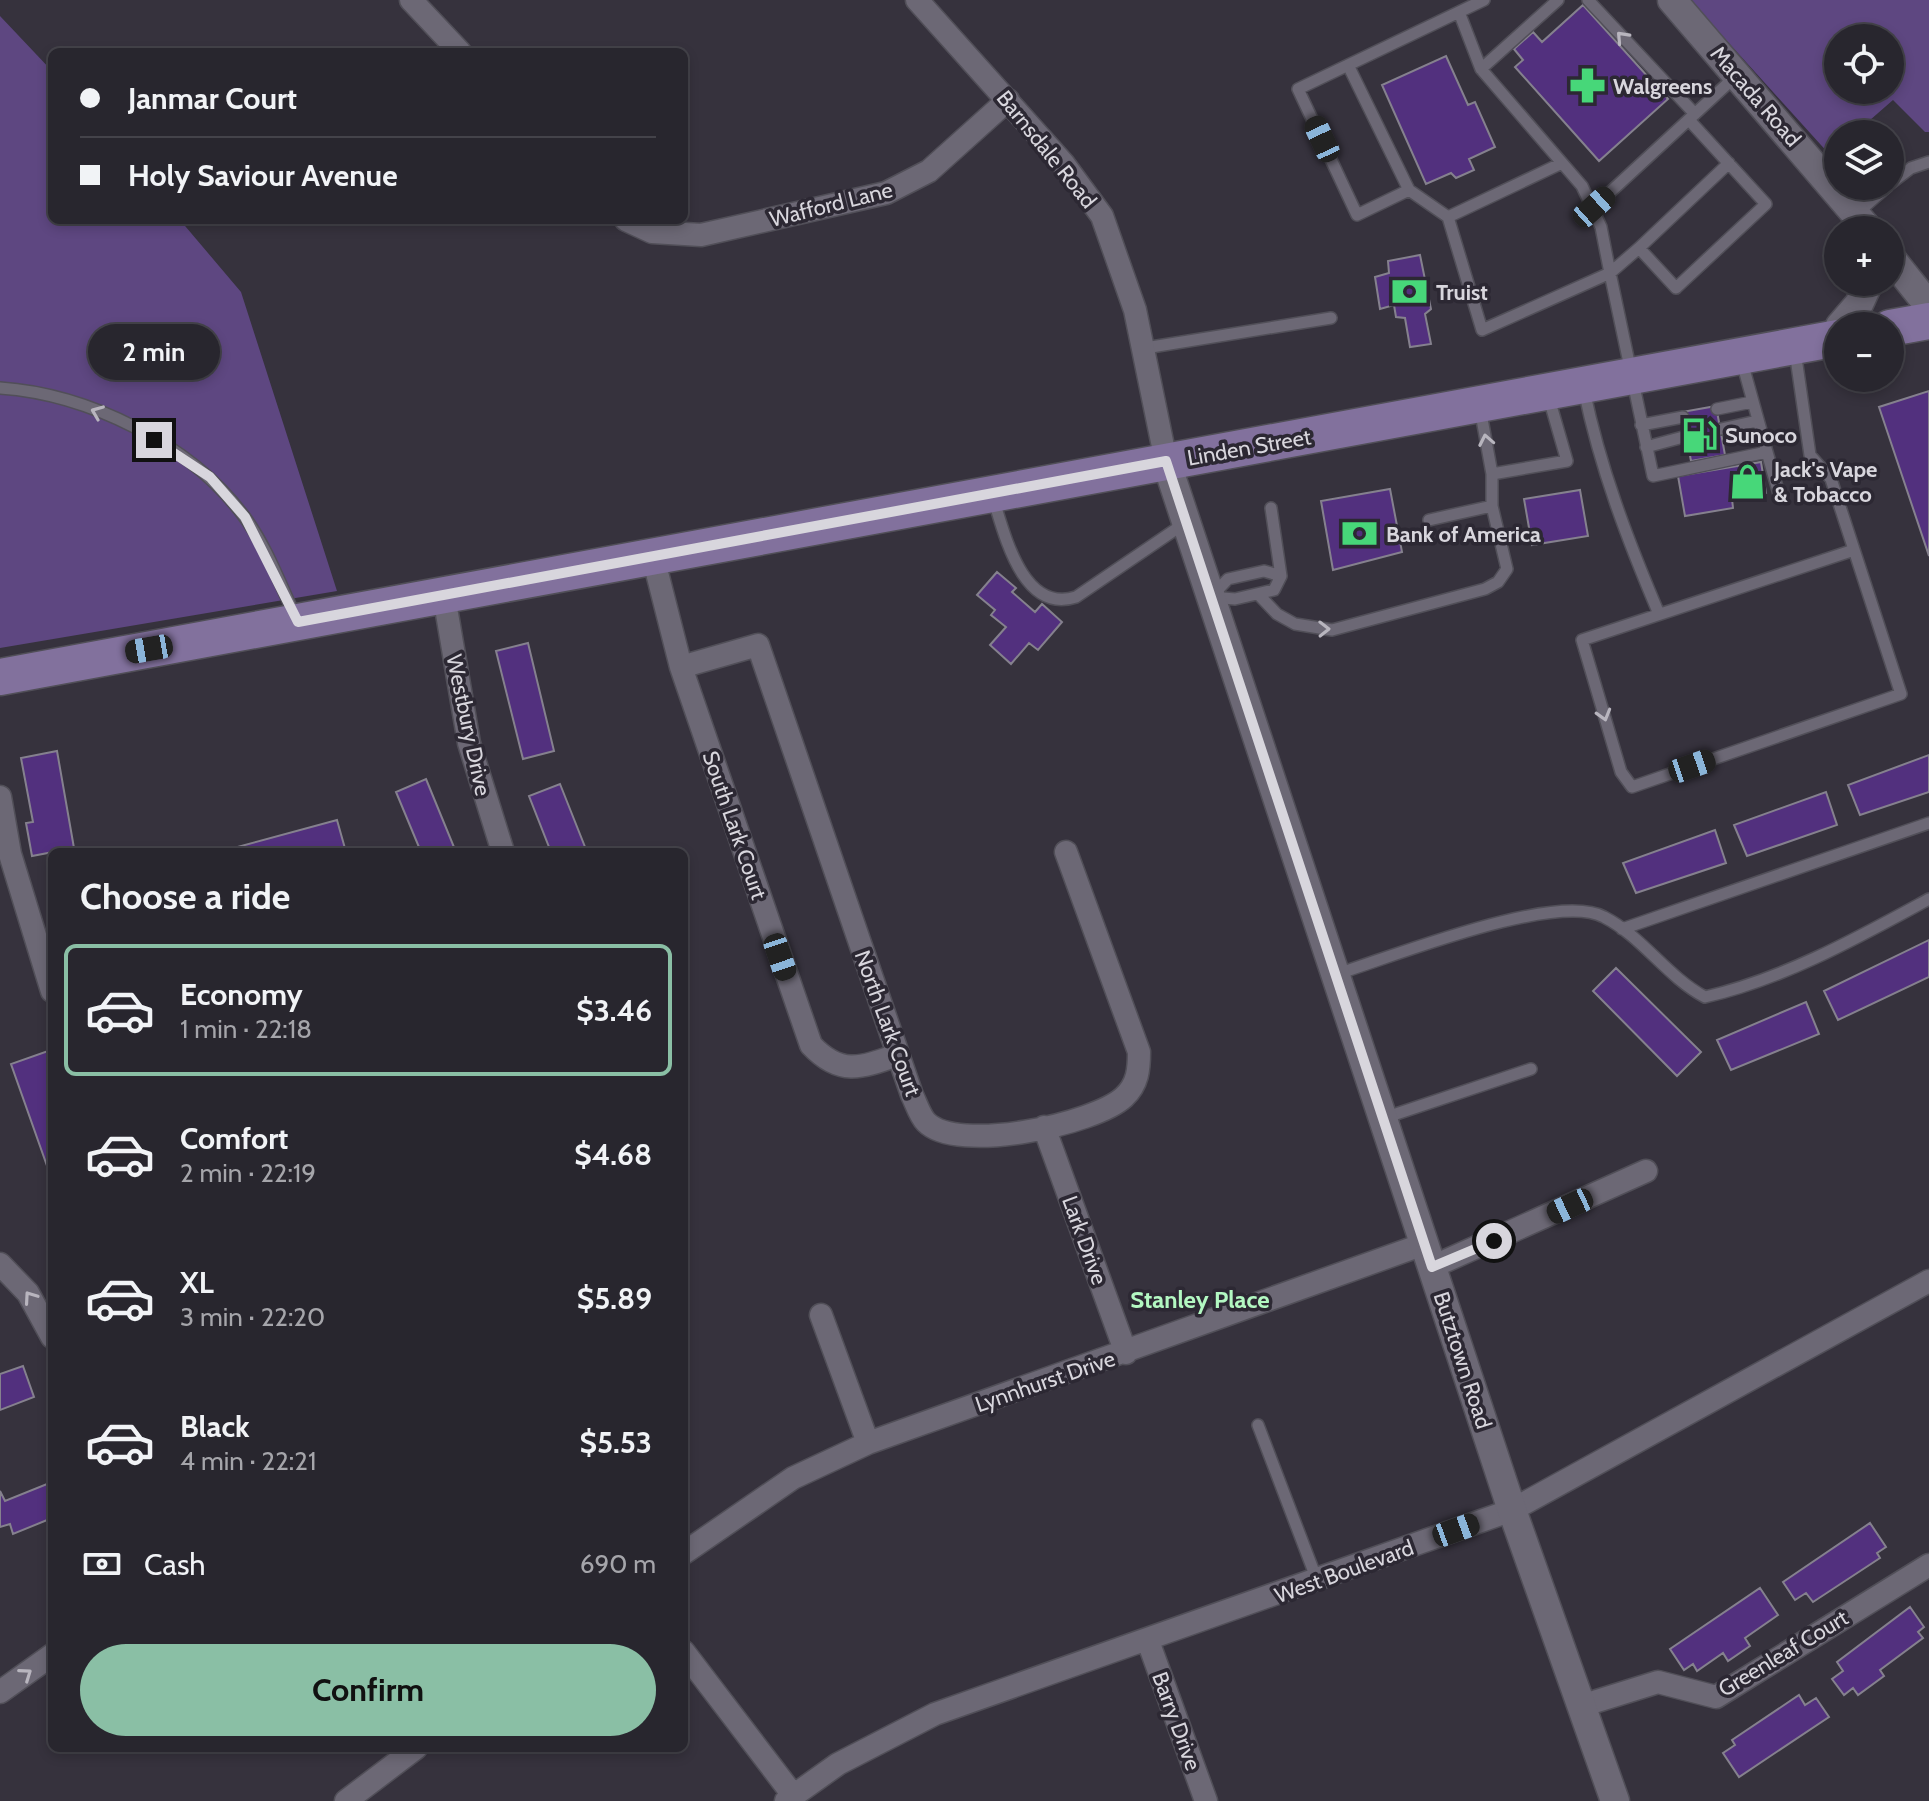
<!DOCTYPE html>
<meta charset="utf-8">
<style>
body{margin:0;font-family:Cabin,sans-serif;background:#302e36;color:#f1f3f6;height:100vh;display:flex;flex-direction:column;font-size:30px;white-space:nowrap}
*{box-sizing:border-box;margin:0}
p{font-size:26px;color:#a5a5aa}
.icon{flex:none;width:44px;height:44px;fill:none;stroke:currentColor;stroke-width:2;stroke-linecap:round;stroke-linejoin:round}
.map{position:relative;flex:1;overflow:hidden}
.sheet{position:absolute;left:48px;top:848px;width:640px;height:904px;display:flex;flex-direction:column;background:#28262e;border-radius:12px;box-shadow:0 4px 12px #0003,0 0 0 2px #44434a}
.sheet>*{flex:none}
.top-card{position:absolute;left:48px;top:48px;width:640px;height:176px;border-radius:12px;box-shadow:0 4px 12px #0003,0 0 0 2px #44434a;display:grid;align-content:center;height:176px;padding:0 32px;background:#28262e}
.tools{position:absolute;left:1824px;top:24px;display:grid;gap:16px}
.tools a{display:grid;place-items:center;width:80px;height:80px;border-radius:50%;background:#28262e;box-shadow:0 4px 12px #0003,0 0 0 2px #44434a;font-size:40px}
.end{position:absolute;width:36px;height:36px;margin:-18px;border:10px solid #d8d6dd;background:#111;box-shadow:0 0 0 4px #111}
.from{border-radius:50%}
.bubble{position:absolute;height:56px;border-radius:28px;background:#28262e;box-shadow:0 4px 12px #0003,0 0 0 2px #44434a;font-size:26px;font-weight:700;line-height:56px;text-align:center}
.car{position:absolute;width:24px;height:48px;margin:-24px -12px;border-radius:10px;box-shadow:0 0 6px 2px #0007;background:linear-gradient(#222 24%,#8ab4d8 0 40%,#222 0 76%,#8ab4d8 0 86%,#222 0)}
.top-card b{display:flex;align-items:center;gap:28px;height:76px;font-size:30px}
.top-card b+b{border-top:2px solid #44434a}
.top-card i{width:20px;height:20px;background:#f1f3f6}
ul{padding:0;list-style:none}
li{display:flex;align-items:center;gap:24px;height:132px;margin:0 16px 12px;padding:0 16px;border:4px solid transparent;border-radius:12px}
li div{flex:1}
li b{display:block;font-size:30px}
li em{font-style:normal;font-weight:700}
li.current{border-color:#8abfa5}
li>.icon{width:72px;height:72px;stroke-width:1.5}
h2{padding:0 32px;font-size:36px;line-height:96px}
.pay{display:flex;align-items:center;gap:20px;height:88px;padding:0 32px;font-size:30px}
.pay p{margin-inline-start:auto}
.button{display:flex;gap:16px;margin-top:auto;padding:16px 32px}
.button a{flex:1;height:92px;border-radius:48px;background:#8abfa5;color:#111;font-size:32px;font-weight:700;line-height:92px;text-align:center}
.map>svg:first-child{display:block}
.green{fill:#5e4781;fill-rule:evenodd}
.building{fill:#52307e;stroke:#85818e;stroke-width:2}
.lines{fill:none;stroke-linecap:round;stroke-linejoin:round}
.service-casing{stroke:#514f58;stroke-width:14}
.minor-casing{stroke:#514f58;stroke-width:25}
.tertiary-casing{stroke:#514f58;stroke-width:31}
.primary-casing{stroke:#514f58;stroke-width:39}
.service{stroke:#6c6875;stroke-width:11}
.minor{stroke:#6c6875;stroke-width:22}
.tertiary{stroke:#6c6875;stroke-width:28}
.primary{stroke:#82719d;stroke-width:36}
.oneway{stroke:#b8b5be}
.route{stroke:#d8d6dd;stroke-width:10}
.labels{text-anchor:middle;stroke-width:7;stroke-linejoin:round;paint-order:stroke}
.poi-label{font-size:22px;font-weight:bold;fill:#d8d6dd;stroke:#2c2833;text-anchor:start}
.street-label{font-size:22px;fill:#d8d6dd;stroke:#2c2833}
.neighbourhood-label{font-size:24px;font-weight:bold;fill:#b3f8c2;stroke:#2c2833}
</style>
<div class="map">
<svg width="1929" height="1801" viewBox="0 0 1929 1801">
<rect width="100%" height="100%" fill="#36323d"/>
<!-- green -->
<path class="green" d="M1690,0H1929V132H1925L1893,100L1854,134H1838V148L1830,155ZM1838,38H1890V90H1838Z
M0,16L52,71V220H180L241,292L337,591L0,648Z"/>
<!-- building -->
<path class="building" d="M1583,5L1668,99L1599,161L1515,67L1523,60L1514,49L1533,32L1542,42Z
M1446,56L1468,105L1475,102L1495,147L1469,159L1474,170L1456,178L1451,173L1426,184L1382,85Z
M1420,255L1431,309L1425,314L1431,344L1410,347L1405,318L1396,317L1394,305L1380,309L1375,277L1389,273L1388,261Z
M1929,391V556L1879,407Z
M1716,406L1725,455L1691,461L1682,412Z
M1761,462L1766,493L1732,499L1733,508L1685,516L1678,476Z
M1390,489L1402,552L1333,570L1321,501Z
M1580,490L1588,536L1532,545L1524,499Z
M997,572L1016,588L1012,592L1035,612L1042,604L1062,622L1038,650L1029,643L1011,664L990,645L1006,627L991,615L995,610L977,595Z
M528,643L554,751L523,759L496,651Z
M57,751L74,848L32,856L26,823L33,822L21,758Z
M1929,755V792L1860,815L1848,785Z
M426,779L456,852H421L396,792Z
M560,784L587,852H551L529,796Z
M1826,792L1837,825L1747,856L1734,825Z
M337,820L346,852H219Z
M1715,830L1726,863L1636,893L1623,863Z
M1929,940V977L1838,1020L1824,991Z
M1616,968L1701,1052L1677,1076L1593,991Z
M1806,1002L1819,1034L1731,1070L1717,1040Z
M48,1051L52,1063V1180L11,1064Z
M23,1366L34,1397L0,1410V1374Z
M52,1482V1518L13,1534L10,1524L0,1527V1491L5,1501Z
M1870,1523L1886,1547L1877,1553L1880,1558L1813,1602L1806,1593L1795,1600L1783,1582Z
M1760,1588L1778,1615L1745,1638L1750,1646L1728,1661L1723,1653L1697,1671L1693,1664L1684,1670L1670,1649Z
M1910,1607L1924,1627L1918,1632L1923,1638L1880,1670L1884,1676L1858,1695L1853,1688L1844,1695L1832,1679L1843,1671L1837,1662Z
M1799,1695L1805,1705L1816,1698L1829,1717L1739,1777L1723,1753L1735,1745L1732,1740Z"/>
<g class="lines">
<defs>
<path id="service" d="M1484,0L1298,89L1357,215L1409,190L1448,217L1482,330L1610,273L1653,476L1767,452L1742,362
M1588,0L1695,114
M1459,12L1481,69L1582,186L1601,227L1610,273
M1348,65L1409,190
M1481,69L1558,0
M1890,184L1911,168L1929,162
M1594,207L1737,75
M1856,214L1888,186
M1448,217L1562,163
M1639,248L1729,163
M1610,273L1639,248L1676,288L1766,204L1689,120
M1145,348L1331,318
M1795,351L1810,455L1831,479L1901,694L1632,787L1621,772L1582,640L1854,550
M0,388C88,394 190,444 243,515C266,545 280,584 296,618
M1584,390C1600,468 1628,541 1659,614
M1480,408L1492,474
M1717,409L1752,402
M1641,425L1683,417
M1721,429L1757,421
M1646,447L1687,436
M1767,452L1779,494
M993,498C1005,536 1023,614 1076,597L1185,523
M1271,508L1281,576
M1429,520L1492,506
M1264,571L1281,576L1274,590L1235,599L1211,597L1228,579Z
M1258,594L1277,614L1295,624L1332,630L1485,589L1498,582L1507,569L1492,506V474L1567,461L1548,395
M1622,929L1929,823
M1337,974C1392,957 1556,891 1604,917C1643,937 1666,976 1705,997C1784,979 1859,937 1929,899
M1384,1118L1531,1069
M1258,1425L1317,1580"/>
<path id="minor" d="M411,0L460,52
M917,0L1063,163L1102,216L1135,310L1166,461
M626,220L652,232L701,235L886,193L929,171L1008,100
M653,557L681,667L811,1045C840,1076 861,1068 897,1055
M444,596L469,743L503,852
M681,667L758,645L912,1095C916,1103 920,1116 926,1122C957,1154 1095,1124 1124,1097C1138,1084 1139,1069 1139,1052L1066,852
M0,797L10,854L52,991
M1044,1127L1126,1353
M0,1264L28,1293L52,1337
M1432,1267L1646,1171
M821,1315L868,1443
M684,1553L793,1478L868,1443L1424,1244
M1148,1641L1206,1801
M684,1652L793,1795
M0,1692L52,1655
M1581,1706L1658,1682L1716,1697L1929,1565
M346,1801L416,1748
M786,1801L838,1764L935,1714L1512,1510L1929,1281"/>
<path id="tertiary" d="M1672,0L1869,230
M1890,257L1929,306
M1840,326L1859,304L1869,282
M1166,461L1512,1510L1615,1801"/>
<path id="primary" d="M1890,328L1929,321
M0,677L1838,338"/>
</defs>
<!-- service casing -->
<use href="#service" class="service-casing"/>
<!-- minor casing -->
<use href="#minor" class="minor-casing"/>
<!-- tertiary casing -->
<use href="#tertiary" class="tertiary-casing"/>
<!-- primary casing -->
<use href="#primary" class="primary-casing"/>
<!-- service -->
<use href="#service" class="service"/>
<!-- minor -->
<use href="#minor" class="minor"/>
<!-- tertiary -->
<use href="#tertiary" class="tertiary"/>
<!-- primary -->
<use href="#primary" class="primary"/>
</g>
<!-- one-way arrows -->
<defs><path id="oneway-chevron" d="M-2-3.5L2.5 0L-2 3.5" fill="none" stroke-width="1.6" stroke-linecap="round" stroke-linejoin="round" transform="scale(2)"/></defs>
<g class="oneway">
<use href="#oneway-chevron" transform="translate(1622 37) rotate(-133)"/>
<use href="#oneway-chevron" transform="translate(97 412) rotate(-158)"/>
<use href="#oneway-chevron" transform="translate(1486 440) rotate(-101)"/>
<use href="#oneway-chevron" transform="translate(1324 629) rotate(-1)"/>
<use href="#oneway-chevron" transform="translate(1604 715) rotate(74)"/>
<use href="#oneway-chevron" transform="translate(30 1297) rotate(-125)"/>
<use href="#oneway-chevron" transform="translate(26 1674) rotate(-35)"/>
</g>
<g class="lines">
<!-- route -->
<path class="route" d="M154,440L210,477L245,517L298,622L1166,461L1432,1267L1494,1241"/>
</g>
<!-- icons -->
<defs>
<symbol id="pharmacy-bare" viewBox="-9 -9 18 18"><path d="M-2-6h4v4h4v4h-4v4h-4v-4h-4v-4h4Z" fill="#47d779" stroke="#2c2833" stroke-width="2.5" paint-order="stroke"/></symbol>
<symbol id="bank-bare" viewBox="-9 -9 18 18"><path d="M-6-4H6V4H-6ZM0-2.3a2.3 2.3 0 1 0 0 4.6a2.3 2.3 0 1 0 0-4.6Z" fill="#47d779" stroke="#2c2833" stroke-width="2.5" paint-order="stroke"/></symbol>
<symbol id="fuel-bare" viewBox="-9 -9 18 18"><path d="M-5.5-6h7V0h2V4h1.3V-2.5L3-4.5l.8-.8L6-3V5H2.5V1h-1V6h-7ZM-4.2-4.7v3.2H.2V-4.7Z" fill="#47d779" stroke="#2c2833" stroke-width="2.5" paint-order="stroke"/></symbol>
<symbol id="shop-bare" viewBox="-9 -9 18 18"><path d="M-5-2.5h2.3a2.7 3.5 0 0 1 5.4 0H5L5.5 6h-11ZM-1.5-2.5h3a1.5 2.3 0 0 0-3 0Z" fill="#47d779" stroke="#2c2833" stroke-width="2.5" paint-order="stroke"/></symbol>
</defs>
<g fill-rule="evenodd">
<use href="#pharmacy-bare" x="1562" y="60" width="51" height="51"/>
<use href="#bank-bare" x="1384" y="266" width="51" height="51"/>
<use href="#fuel-bare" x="1674" y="410" width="51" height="51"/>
<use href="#shop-bare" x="1722" y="456" width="51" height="51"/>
<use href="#bank-bare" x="1334" y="508" width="51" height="51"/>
</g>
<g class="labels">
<!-- poi labels -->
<g class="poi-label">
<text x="1613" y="94">Walgreens</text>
<text x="1436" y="300">Truist</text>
<text x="1725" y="443">Sunoco</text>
<text x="1774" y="477">Jack's Vape<tspan x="1774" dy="25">&amp; Tobacco</tspan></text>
<text x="1386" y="542">Bank of America</text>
</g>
<!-- street labels -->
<g class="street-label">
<text transform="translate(1756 96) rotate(49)" y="8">Macada Road</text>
<text transform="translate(1047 149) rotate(51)" y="8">Barnsdale Road</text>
<text transform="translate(831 204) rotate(-14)" y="8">Wafford Lane</text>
<text transform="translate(1249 447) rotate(-10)" y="8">Linden Street</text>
<text transform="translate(469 725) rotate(78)" y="8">Westbury Drive</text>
<text transform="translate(735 825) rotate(71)" y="8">South Lark Court</text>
<text transform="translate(888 1023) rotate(70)" y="8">North Lark Court</text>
<text transform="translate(1085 1240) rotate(70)" y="8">Lark Drive</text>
<text transform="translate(1463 1360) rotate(72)" y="8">Butztown Road</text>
<text transform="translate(1045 1381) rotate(-19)" y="8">Lynnhurst Drive</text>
<text transform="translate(1344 1571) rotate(-20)" y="8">West Boulevard</text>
<text transform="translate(1783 1653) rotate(-31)" y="8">Greenleaf Court</text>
<text transform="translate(1177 1721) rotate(70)" y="8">Barry Drive</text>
</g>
<!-- neighbourhood labels -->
<g class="neighbourhood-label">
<text x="1200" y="1308">Stanley Place</text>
</g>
</g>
</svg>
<div class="tools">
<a><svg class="icon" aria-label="locate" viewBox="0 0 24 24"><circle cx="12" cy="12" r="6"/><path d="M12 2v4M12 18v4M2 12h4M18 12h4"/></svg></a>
<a><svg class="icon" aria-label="layers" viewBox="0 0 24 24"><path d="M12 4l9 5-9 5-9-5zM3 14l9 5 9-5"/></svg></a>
<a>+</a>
<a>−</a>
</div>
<i class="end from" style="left:1494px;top:1241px"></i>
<i class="end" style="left:154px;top:440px"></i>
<div class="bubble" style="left:88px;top:324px;width:132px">2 min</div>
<i class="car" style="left:1322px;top:139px;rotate:335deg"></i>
<i class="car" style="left:1594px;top:207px;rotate:48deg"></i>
<i class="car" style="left:149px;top:649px;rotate:260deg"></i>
<i class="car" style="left:1692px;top:766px;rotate:71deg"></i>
<i class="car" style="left:780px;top:957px;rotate:161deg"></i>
<i class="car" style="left:1570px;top:1206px;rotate:245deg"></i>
<i class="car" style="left:1456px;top:1530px;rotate:70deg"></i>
<div class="top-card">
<b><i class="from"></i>Janmar Court</b>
<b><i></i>Holy Saviour Avenue</b>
</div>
<section class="sheet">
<h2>Choose a ride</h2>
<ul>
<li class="current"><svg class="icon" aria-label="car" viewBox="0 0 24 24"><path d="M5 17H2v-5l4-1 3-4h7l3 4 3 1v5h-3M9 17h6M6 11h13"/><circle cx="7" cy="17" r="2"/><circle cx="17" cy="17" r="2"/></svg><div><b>Economy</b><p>1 min · 22:18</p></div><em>$3.46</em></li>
<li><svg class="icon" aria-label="car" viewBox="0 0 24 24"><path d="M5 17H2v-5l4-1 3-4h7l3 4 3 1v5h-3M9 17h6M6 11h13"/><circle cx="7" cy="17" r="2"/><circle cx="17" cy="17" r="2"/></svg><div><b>Comfort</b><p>2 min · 22:19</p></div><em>$4.68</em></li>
<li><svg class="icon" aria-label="car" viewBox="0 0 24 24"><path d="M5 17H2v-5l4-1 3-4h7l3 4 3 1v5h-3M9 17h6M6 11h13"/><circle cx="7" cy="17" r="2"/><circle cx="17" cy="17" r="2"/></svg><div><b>XL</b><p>3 min · 22:20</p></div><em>$5.89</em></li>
<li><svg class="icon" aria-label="car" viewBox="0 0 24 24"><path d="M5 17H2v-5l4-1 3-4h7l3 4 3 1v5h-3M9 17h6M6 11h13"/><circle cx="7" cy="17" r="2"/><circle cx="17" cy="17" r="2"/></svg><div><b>Black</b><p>4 min · 22:21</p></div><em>$5.53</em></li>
</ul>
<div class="pay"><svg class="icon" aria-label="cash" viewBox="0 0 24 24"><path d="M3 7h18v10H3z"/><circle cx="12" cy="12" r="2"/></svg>Cash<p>690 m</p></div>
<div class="button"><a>Confirm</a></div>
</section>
</div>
